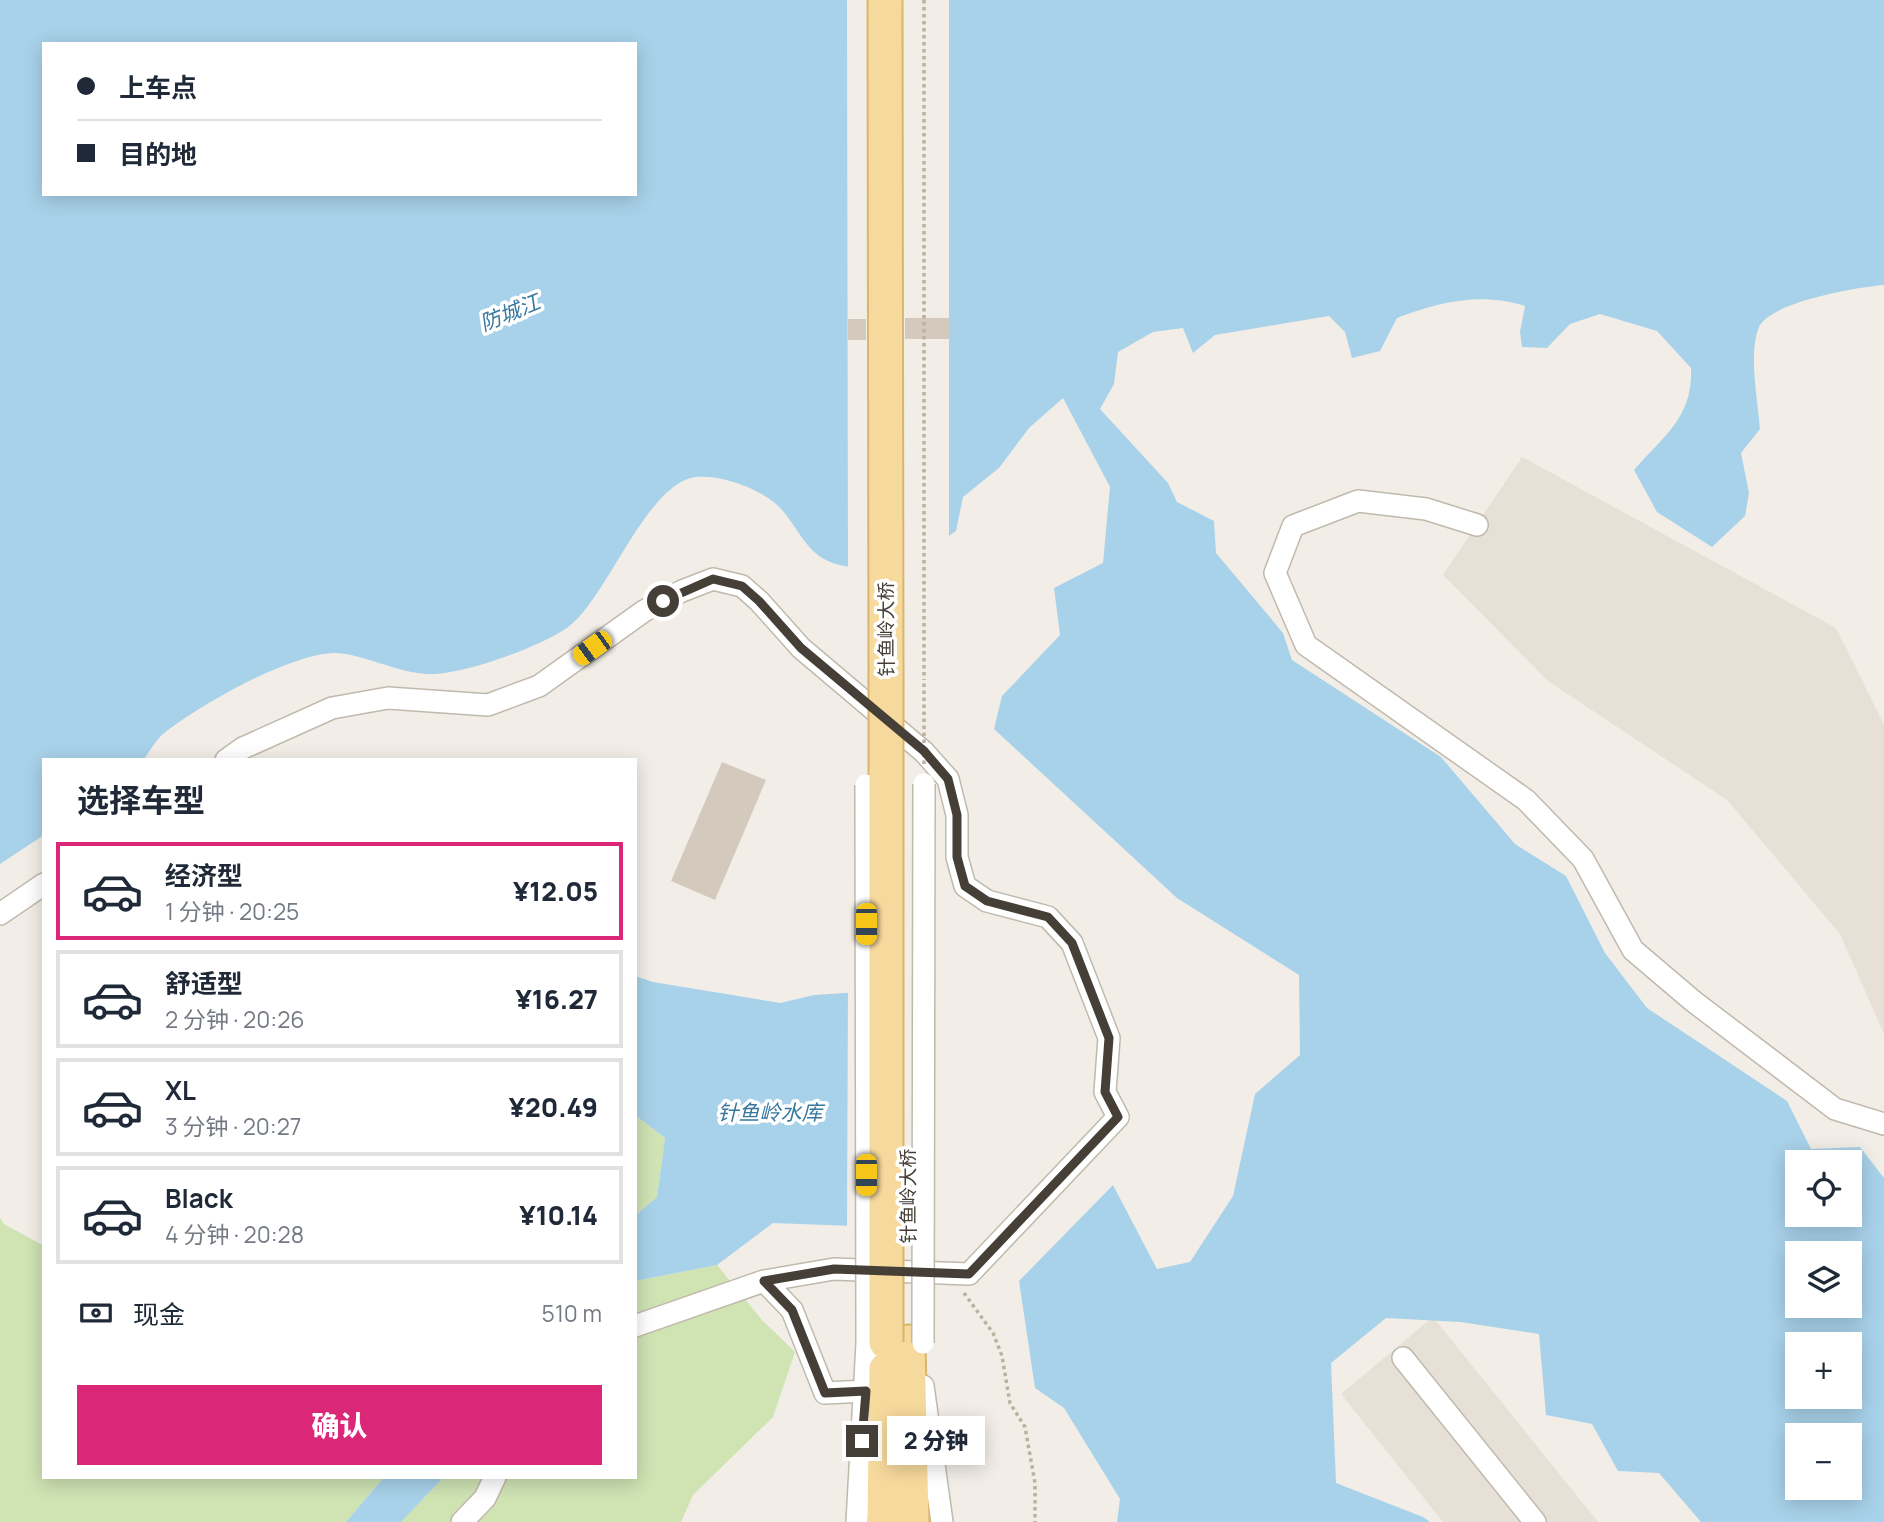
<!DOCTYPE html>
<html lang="zh">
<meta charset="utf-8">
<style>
body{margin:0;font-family:Manrope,"Noto Sans SC",sans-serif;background:#f6f6f7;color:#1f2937;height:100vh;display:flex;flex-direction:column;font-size:26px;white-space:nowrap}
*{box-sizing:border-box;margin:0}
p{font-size:23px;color:#747a83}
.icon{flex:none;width:38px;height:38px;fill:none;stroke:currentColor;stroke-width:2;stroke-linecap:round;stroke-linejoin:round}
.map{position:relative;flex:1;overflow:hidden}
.panel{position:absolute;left:42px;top:758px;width:595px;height:721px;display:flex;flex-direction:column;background:#fff;border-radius:0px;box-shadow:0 4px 18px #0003}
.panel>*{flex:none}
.hud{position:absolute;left:42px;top:42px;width:595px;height:154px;border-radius:0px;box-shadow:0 4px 18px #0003;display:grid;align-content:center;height:154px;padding:0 35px;background:#fff}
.controls{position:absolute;left:1785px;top:1150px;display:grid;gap:14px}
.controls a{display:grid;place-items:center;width:77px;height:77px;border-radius:0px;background:#fff;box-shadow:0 4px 18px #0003;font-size:35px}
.end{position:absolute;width:32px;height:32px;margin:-16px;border:9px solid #453f37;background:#fff;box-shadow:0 0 0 4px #fff}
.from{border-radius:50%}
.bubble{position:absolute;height:49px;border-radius:0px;background:#fff;box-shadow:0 4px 18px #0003;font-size:23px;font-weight:800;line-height:49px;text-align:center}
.car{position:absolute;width:21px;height:42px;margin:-21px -10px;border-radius:9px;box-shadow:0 0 5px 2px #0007;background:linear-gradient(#f5c518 24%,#345 0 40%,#f5c518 0 76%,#345 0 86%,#f5c518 0)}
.hud b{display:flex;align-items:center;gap:24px;height:66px;font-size:26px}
.hud b+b{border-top:2px solid #e0e1e3}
.hud i{width:18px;height:18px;background:#1f2937}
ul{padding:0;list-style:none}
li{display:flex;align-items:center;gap:21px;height:98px;margin:0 14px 10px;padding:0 21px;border:4px solid #e0e1e3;border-radius:0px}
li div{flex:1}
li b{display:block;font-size:26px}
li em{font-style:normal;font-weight:800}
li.active{border-color:#db2777}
li>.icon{width:63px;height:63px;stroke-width:1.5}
h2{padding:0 35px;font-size:32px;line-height:84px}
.pay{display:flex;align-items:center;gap:18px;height:77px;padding:0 35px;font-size:26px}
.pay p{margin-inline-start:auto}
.primary-button{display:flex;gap:14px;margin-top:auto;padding:14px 35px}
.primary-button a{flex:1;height:80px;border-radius:0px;background:#db2777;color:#fff;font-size:28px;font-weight:800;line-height:80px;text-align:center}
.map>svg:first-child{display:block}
.residential{fill:#e6e0d6}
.green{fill:#cfe3b3}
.water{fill:#a8d2ea;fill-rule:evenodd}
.pier{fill:#f2eee7}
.building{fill:#d3cabd}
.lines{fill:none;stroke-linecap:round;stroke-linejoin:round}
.minor-casing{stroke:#c0b9ad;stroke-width:24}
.primary-casing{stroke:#dab56d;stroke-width:37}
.path{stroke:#bdb19d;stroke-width:3.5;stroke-dasharray:3.5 3.5;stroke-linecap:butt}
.minor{stroke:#fff;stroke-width:21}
.primary{stroke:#f6d99c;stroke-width:33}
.minor-bridge-casing{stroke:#c0b9ad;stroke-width:24;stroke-linecap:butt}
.primary-bridge-casing{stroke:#dab56d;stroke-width:37;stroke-linecap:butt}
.path-bridge{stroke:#bdb19d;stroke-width:3.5;stroke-dasharray:3.5 3.5;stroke-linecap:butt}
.minor-bridge{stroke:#fff;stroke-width:21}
.primary-bridge{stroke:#f6d99c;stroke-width:33}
.route{stroke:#453f37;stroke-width:9}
.labels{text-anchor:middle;stroke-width:7;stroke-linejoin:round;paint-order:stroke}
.street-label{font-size:19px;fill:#453f37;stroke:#fff}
.water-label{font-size:21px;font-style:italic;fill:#3678a0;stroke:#fff}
</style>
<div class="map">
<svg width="1884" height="1522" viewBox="0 0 1884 1522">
<rect width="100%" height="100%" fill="#f2eee7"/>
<!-- residential -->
<path class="residential" d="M1522,457L1836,628L1884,725V1034L1840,934L1727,800L1548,681L1443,575Z
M1433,1317L1598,1522H1443L1341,1394Z"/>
<!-- green -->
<path class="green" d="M635,1115L665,1138L657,1197L635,1216Z
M0,1218L4,1224L44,1246V1477H384L346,1522H0Z
M717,1265L762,1320L795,1352L773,1417L693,1495L681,1522H401L444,1477H635V1281Z"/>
<!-- water -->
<path class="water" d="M0,0H1884V285C1858,287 1770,302 1759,327C1748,354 1758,401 1760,429L1741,453L1749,493L1745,516L1712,547L1657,512L1634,470C1665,435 1693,417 1691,368L1657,331L1600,314L1570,324L1547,348L1522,347L1520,332L1525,306C1480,292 1440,302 1397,318L1380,351L1352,358L1345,332L1329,316L1215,335L1193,353L1183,328L1153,332L1118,352L1114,384L1100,409L1168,483L1177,502L1214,521L1216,553L1283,633L1292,660L1441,757L1515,844L1566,876L1605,953L1647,1008L1787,1101L1811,1149L1860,1147L1884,1178V1522H1701L1659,1473L1618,1471L1592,1424L1546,1415L1539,1334L1460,1322L1386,1318L1331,1363L1336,1483L1423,1517L1430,1522H1117L1120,1499L1064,1408L1035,1388L1019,1281L1113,1185L1157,1269L1190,1262L1233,1196L1255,1094L1300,1055L1299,975L1177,898L994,729L1002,696L1060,635L1054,588L1103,563L1110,487L1063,398L1029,428L999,468L963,497L956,531L896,573C878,570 842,568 828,561C806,551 797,527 782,510C765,490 722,474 695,477C645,485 608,598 567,628C539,647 461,676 427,674C398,673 361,653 334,653C289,654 198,706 163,734C155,741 150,751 144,759L44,760V835L0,864ZM44,44H635V194H44ZM1797,1162H1850V1214H1797ZM1797,1253H1850V1306H1797ZM1797,1344H1850V1396H1797ZM1797,1435H1850V1488H1797Z
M635,976L653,982L780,1003L814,995L876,991L879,1227L773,1223L717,1265L635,1281V1216L657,1197L665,1138L635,1115Z
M384,1477H444L401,1522H346Z"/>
<!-- pier -->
<path class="pier" d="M847,0H949V540L897,576L848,568Z
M877,988L880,1231L847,1229L848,989Z"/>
<!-- building -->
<path class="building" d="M905,318H949V339H905Z
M848,319H866V340H848Z
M722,762L766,780L715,900L671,881Z"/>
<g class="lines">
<defs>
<path id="minor" d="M1477,525L1426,509L1358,501L1293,526L1275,573L1306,645L1526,800L1583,859L1633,950L1693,1001L1835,1109L1884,1124
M226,760L243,748L332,708L388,698L488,705L539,686L644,611L682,591L713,579L742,586L759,601L801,648L924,752L948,779L957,815V857L965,886L987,901L1048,917L1072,943L1109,1038L1105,1092L1118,1117L969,1274L834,1269L764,1281L635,1326
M0,914L44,884
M764,1281L792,1310L825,1393L866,1391
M1403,1358L1535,1522
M923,1386L942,1522
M462,1522L485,1498L495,1477
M857,1522L867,1343"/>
<path id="primary" d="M885,0L886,679
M908,1342L912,1522
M884,1522L886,1369"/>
</defs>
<!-- minor casing -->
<use href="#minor" class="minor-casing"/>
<!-- primary casing -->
<use href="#primary" class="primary-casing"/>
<!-- path -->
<path class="path" d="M924,0V679
M964,1293L993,1333L1002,1356L1010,1403L1025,1427L1035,1483V1522"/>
<!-- minor -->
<use href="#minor" class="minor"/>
<!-- primary -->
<use href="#primary" class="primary"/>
<defs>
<path id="minor-bridge" d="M866,785L867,1343
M923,1343L924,784"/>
<path id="primary-bridge" d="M886,1342V679"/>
</defs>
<!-- minor-bridge casing -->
<use href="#minor-bridge" class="minor-bridge-casing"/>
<!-- primary-bridge casing -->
<use href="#primary-bridge" class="primary-bridge-casing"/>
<!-- path-bridge -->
<path class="path-bridge" d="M924,764V679"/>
<!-- minor-bridge -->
<use href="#minor-bridge" class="minor-bridge"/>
<!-- primary-bridge -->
<use href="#primary-bridge" class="primary-bridge"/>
</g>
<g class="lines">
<!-- route -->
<path class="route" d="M663,601L713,579L742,586L759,601L801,648L924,751L948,779L957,815V857L965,886L987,901L1048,917L1072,943L1109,1038L1105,1092L1118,1117L969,1274L834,1269L764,1281L792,1310L825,1393L866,1391L862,1441"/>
</g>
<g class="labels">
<!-- street labels -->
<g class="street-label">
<text transform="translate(886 629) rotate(-90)" y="7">针鱼岭大桥</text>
<text transform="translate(908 1196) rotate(-90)" y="7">针鱼岭大桥</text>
</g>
<!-- water labels -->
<g class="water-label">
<text transform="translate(510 313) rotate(-22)" y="7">防城江</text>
<text x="770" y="1120">针鱼岭水库</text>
</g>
</g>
</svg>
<div class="controls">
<a><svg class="icon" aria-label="locate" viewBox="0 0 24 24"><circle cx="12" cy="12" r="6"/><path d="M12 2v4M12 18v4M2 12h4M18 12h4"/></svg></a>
<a><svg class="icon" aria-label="layers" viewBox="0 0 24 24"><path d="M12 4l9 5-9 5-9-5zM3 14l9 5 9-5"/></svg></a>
<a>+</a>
<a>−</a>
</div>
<i class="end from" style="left:663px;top:601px"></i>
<i class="end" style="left:862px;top:1441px"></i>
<div class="bubble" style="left:887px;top:1416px;width:98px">2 分钟</div>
<i class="car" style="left:592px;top:648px;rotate:234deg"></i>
<i class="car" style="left:866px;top:924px;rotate:180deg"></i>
<i class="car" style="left:866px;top:1175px;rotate:180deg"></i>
<div class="hud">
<b><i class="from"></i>上车点</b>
<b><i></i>目的地</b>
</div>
<section class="panel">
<h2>选择车型</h2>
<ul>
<li class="active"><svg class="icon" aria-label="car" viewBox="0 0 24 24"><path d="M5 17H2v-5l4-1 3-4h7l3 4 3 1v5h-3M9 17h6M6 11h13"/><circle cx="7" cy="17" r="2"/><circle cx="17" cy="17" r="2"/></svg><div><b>经济型</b><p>1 分钟 · 20:25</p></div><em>¥12.05</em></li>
<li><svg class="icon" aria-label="car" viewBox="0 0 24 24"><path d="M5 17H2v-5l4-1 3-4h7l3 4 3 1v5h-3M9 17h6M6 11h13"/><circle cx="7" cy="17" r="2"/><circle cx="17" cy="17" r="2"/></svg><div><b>舒适型</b><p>2 分钟 · 20:26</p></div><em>¥16.27</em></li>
<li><svg class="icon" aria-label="car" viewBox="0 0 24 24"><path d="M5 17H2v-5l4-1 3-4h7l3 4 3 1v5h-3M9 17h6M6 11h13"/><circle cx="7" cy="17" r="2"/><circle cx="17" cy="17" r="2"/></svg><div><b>XL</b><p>3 分钟 · 20:27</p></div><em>¥20.49</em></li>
<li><svg class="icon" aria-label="car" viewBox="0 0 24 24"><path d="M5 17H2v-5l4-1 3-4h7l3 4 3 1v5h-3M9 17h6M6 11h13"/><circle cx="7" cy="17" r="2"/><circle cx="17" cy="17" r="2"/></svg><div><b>Black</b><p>4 分钟 · 20:28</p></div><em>¥10.14</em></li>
</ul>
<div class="pay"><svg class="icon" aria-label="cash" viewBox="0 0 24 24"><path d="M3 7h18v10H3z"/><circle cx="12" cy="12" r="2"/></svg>现金<p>510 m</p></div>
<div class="primary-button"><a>确认</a></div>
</section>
</div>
